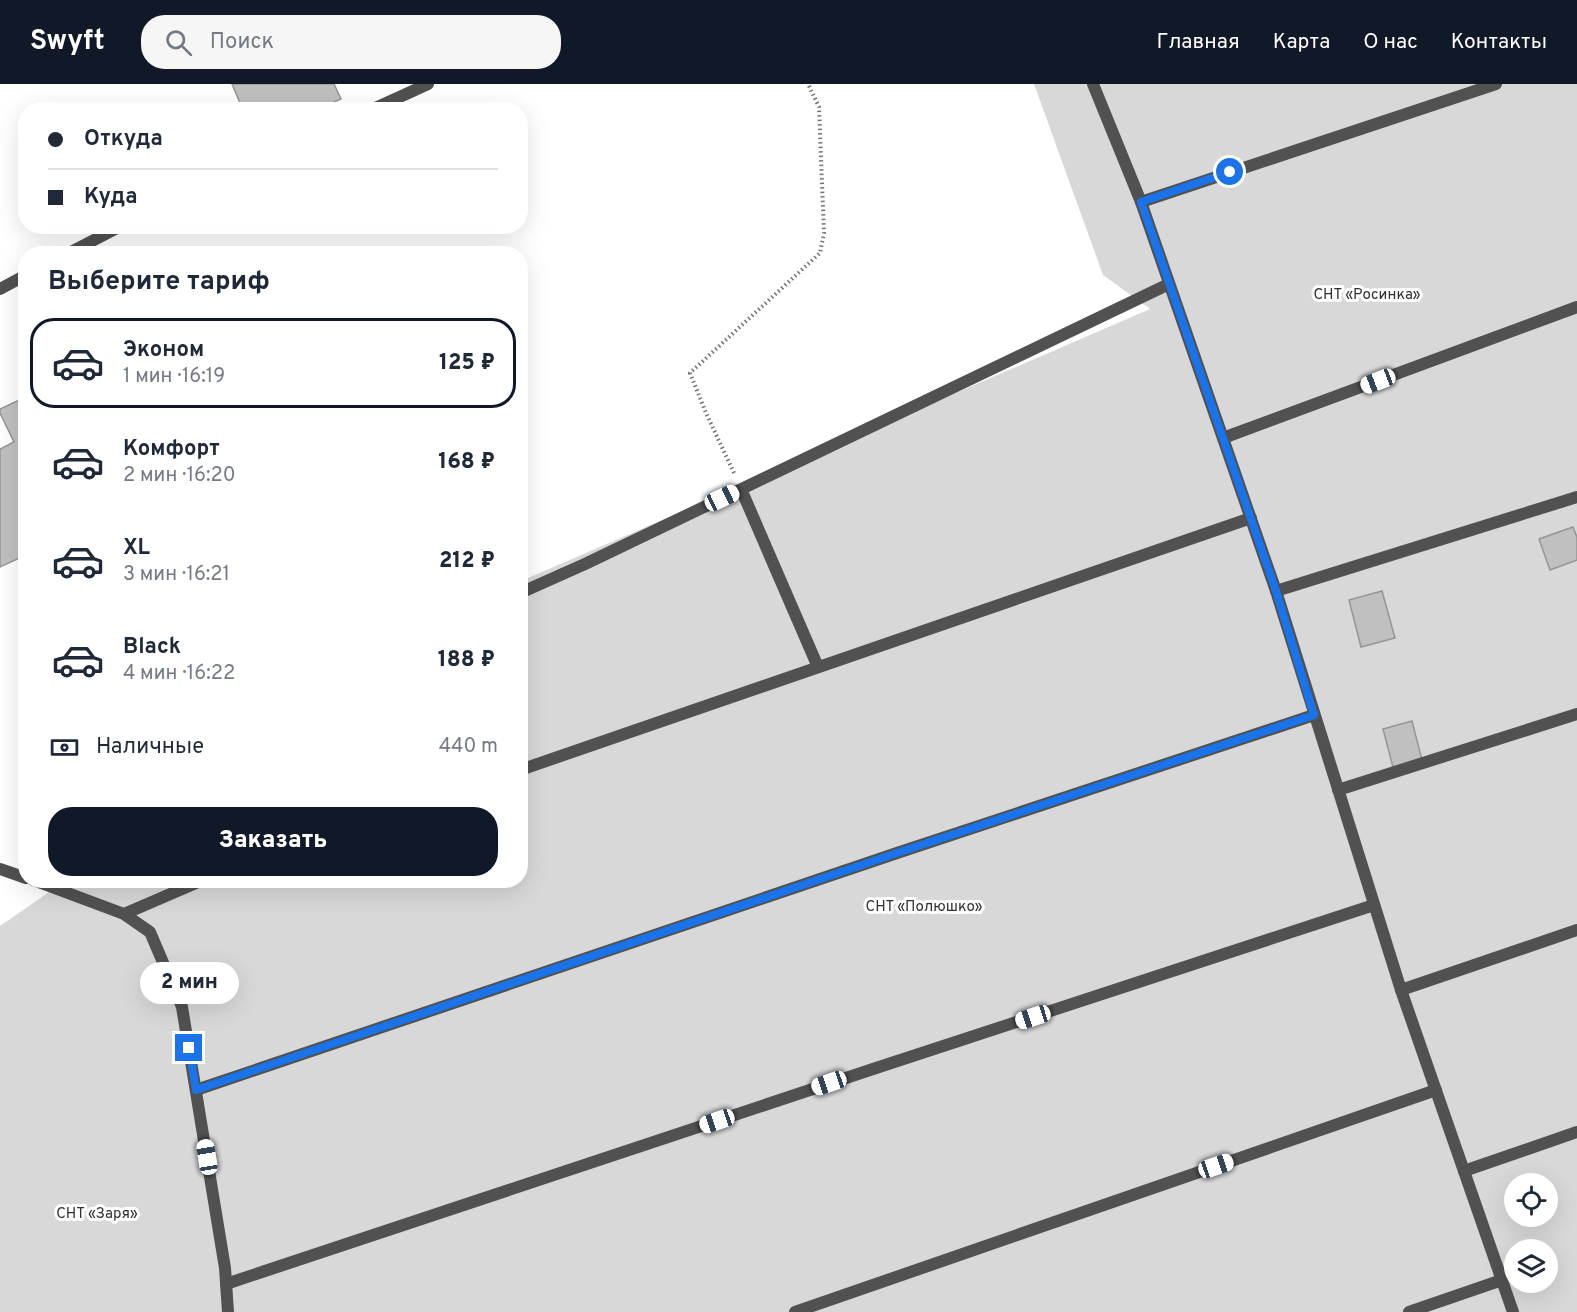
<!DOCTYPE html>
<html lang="ru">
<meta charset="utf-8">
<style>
body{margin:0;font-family:Overpass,sans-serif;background:#f6f6f7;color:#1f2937;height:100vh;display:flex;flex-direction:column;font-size:22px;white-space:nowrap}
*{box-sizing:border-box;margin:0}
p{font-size:20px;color:#747a83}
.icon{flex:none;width:33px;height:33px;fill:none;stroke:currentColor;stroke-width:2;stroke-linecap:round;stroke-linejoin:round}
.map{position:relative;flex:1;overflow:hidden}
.details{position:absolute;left:18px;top:162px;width:510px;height:642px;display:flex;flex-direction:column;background:#fff;border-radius:24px;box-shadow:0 6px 24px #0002}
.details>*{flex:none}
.hud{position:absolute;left:18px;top:18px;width:510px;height:132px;border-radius:24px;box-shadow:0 6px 24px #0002;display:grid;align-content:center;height:132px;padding:0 30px;background:#fff}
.fabs{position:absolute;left:1504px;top:1089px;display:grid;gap:12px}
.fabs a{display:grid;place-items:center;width:54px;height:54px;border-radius:50%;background:#fff;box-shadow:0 6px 24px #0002;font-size:30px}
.end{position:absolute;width:27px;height:27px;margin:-14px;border:8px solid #1a73e8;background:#fff;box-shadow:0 0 0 3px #fff}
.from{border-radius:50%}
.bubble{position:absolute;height:42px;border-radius:21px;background:#fff;box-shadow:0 6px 24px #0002;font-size:20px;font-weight:800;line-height:42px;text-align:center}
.car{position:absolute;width:18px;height:36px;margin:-18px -9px;border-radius:8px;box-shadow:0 0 4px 2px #0007;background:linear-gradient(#fff 24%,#345 0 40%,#fff 0 76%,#345 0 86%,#fff 0)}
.hud b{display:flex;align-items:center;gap:21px;height:57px;font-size:22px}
.hud b+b{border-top:2px solid #e0e1e3}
.hud i{width:15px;height:15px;background:#1f2937}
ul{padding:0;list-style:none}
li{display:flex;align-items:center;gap:18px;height:90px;margin:0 12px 9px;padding:0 18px;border:3px solid transparent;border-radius:24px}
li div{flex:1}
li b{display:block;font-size:22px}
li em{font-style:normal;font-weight:800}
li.on{border-color:#111827}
li>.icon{width:54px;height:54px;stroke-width:1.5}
h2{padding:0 30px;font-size:27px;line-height:72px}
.pay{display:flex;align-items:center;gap:15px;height:66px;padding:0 30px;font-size:22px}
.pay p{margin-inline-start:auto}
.cta{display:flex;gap:12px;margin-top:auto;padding:12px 30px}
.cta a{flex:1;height:69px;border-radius:24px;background:#111827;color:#fff;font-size:24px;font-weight:800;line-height:69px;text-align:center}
header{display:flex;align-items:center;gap:36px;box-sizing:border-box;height:84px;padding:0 30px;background:#111827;color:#fff}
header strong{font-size:28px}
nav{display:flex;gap:33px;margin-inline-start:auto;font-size:21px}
.search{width:420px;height:54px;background:#f6f6f7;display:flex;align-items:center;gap:15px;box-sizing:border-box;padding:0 21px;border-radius:24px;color:#747a83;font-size:22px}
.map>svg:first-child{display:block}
.green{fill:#d8d8d8;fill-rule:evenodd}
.building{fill:#c0c0c0;stroke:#959595;stroke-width:1.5}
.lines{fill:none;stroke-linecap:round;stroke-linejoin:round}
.path{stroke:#737373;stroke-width:4;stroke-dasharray:1.5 3;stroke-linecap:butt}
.lane{stroke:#515151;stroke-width:12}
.street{stroke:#515151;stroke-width:12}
.route{stroke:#1a73e8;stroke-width:8}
.labels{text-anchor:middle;stroke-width:6;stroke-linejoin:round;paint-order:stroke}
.park-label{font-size:15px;fill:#2f2f2f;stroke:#fff}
</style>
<header>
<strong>Swyft</strong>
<div class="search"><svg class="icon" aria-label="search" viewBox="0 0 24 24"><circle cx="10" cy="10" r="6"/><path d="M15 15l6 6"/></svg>Поиск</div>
<nav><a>Главная</a><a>Карта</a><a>О нас</a><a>Контакты</a></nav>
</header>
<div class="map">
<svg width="1577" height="1228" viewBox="0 0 1577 1228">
<rect width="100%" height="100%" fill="#fff"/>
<!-- green -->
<path class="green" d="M1034,0H1577V1228H0V842L65,797L520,796L521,497L1150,225L1103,191ZM1515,1100H1548V1132H1515ZM1515,1166H1548V1198H1515Z"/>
<!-- building -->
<path class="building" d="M232,0H334L341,15L317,26H243Z
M26,313V471L0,483V365L14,358L0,329V325Z
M1573,443L1577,453V476L1550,486L1539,455Z
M1382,507L1395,554L1361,563L1349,516Z
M1412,637L1422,676L1393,683L1383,645Z"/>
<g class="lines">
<!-- path -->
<path class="path" d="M734,389L706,329L690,289L820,169L824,149L819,23L808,0"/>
<!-- lane -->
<path class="lane" d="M1141,118L1496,0
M1223,354L1577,223
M741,405L818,583
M1276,507L1577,413
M520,509L585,480L1169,200
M520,686L1251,434
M1338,706L1577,630
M124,830L203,796
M1401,906L1577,846
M196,1006L900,768L1314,631
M1464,1087L1577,1048
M226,1200L873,985L1374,821
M795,1228L1436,1006
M1409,1228L1502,1196"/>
<!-- street -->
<path class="street" d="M1093,0L1141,118L1276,507L1401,906L1513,1228
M371,26L428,0
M67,170L121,142
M0,205L26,191
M0,785L26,794
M33,796L124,830L150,848L182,923L225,1184L228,1228"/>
</g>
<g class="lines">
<!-- route -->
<path class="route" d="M189,964L196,1006L900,768L1314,631L1276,507L1141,118L1230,88"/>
</g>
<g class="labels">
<!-- park labels -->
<g class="park-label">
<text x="1367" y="215">СНТ «Росинка»</text>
<text x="924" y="827">СНТ «Полюшко»</text>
<text x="97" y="1134">СНТ «Заря»</text>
</g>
</g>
</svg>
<div class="fabs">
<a><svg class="icon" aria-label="locate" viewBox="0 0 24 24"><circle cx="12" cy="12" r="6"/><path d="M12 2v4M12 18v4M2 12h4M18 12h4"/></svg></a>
<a><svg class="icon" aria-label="layers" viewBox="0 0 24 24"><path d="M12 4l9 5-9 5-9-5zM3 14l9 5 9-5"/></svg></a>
</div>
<i class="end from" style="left:1230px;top:88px"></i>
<i class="end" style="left:189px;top:964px"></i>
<div class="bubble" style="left:140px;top:878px;width:99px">2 мин</div>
<i class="car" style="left:1378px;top:297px;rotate:249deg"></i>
<i class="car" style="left:722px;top:414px;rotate:65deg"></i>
<i class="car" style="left:1033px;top:933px;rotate:252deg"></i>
<i class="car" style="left:829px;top:999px;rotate:251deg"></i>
<i class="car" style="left:717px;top:1037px;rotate:251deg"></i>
<i class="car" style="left:207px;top:1073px;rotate:351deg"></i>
<i class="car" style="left:1216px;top:1082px;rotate:71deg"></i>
<div class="hud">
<b><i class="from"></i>Откуда</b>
<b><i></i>Куда</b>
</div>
<section class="details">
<h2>Выберите тариф</h2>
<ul>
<li class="on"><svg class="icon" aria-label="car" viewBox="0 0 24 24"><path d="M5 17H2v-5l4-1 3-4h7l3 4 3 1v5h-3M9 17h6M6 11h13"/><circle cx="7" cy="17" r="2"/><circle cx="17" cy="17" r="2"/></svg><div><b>Эконом</b><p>1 мин · 16:19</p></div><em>125 ₽</em></li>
<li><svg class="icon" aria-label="car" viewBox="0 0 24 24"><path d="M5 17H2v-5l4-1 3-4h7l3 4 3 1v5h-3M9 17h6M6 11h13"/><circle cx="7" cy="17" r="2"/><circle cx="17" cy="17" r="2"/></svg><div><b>Комфорт</b><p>2 мин · 16:20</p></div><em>168 ₽</em></li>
<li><svg class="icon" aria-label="car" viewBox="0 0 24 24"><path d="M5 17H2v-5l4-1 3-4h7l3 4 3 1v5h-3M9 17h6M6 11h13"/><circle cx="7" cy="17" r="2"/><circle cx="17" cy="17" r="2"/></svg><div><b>XL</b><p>3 мин · 16:21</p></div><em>212 ₽</em></li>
<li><svg class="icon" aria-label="car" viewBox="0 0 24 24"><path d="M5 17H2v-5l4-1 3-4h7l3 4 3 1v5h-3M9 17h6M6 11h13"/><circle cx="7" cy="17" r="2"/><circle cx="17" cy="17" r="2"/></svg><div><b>Black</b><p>4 мин · 16:22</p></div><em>188 ₽</em></li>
</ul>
<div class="pay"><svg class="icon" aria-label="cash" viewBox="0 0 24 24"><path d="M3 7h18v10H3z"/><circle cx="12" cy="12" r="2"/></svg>Наличные<p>440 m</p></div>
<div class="cta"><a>Заказать</a></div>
</section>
</div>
